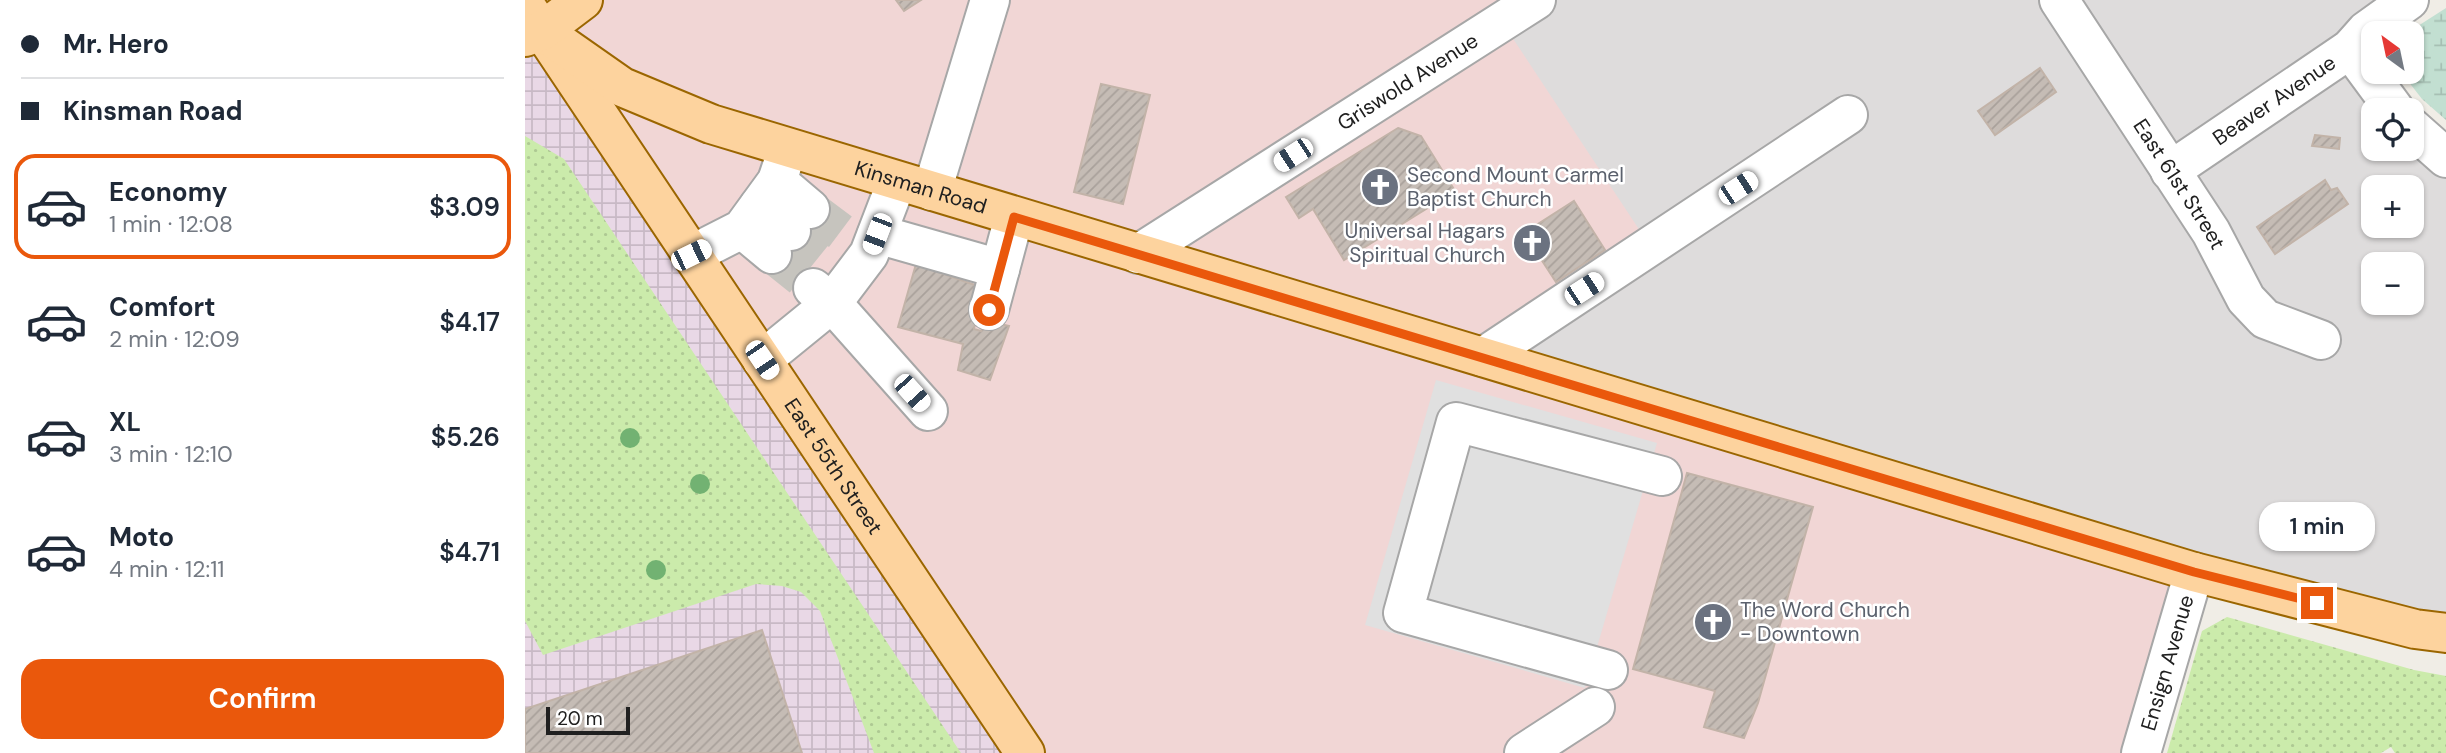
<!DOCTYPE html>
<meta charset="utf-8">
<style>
body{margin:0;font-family:"DM Sans",sans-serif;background:#f2f2f3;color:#1f2937;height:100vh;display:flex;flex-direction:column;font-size:26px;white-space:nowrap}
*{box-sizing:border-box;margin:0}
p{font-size:23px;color:#747a83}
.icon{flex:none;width:38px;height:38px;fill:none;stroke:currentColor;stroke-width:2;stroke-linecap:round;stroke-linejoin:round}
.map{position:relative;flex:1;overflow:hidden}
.panel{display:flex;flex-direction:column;background:#fff;width:525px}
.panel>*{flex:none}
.guide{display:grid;align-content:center;height:154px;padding:0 21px;background:#fff}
.needle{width:46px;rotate:327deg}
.fabs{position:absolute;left:1836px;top:21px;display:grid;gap:14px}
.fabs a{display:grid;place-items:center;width:63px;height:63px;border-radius:14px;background:#fff;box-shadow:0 2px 5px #0004;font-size:35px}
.scale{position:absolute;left:21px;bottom:18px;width:84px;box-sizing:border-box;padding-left:7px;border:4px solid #202020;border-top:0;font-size:19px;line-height:24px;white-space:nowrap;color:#202020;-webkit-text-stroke:5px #fff;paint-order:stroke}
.end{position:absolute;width:32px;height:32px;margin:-16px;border:9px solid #ea580c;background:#fff;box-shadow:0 0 0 4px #fff}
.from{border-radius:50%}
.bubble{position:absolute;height:49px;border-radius:21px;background:#fff;box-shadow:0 2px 5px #0004;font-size:23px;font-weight:600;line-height:49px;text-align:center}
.car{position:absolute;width:21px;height:42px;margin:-21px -10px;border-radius:9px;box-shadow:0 0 5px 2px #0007;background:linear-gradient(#fff 24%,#345 0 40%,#fff 0 76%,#345 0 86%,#fff 0)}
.guide b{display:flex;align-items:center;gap:24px;height:66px;font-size:26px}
.guide b+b{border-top:2px solid #e0e1e3}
.guide i{width:18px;height:18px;background:#1f2937}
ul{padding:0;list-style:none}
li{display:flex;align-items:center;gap:21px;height:105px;margin:0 14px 10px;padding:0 7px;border:4px solid transparent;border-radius:21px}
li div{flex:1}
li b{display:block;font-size:26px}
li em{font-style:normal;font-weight:600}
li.current{border-color:#ea580c}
li>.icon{width:63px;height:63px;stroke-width:1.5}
.cta{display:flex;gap:14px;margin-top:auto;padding:14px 21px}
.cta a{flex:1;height:80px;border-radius:21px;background:#ea580c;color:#fff;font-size:28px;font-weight:600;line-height:80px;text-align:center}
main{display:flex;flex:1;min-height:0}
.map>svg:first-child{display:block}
.residential{fill:#dedcdc;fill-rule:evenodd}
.commercial{fill:#f1d6d5}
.industrial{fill:url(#industrial-grid)}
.grass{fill:url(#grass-dots)}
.wetland{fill:url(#wetland-marsh)}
.parking{fill:#e0e0e0}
.building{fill:url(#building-hatch);stroke:#c2b3a8;stroke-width:2}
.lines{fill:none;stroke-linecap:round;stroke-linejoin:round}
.minor-tunnel{stroke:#c6c4be;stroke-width:38;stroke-dasharray:38 19;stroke-linecap:butt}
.minor-casing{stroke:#a7a7a7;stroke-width:42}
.major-casing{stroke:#9b6600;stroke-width:42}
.minor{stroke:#fff;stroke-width:38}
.major{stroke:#fdd39e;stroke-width:38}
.tree{fill:#72b272}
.route{stroke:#ea580c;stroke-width:9}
.labels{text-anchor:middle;stroke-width:5;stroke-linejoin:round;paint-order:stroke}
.street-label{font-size:21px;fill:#202020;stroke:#fff}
.worship-label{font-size:21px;fill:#5b616d;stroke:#fff;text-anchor:start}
</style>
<main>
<section class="panel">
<div class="guide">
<b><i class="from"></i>Mr. Hero</b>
<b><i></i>Kinsman Road</b>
</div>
<ul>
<li class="current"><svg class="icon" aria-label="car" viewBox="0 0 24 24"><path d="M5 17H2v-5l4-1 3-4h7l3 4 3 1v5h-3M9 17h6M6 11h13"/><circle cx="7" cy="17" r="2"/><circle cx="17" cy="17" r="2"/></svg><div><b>Economy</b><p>1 min · 12:08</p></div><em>$3.09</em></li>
<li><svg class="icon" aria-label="car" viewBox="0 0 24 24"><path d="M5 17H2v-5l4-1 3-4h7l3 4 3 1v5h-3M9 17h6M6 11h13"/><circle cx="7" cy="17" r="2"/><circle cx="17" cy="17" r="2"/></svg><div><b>Comfort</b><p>2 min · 12:09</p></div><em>$4.17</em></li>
<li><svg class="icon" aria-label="car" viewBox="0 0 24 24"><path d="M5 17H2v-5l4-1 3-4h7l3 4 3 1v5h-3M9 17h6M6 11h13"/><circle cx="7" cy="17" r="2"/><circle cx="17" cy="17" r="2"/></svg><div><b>XL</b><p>3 min · 12:10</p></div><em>$5.26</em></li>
<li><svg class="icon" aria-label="car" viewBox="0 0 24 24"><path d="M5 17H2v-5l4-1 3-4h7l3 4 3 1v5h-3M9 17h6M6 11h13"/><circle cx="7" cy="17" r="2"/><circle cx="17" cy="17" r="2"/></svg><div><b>Moto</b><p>4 min · 12:11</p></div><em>$4.71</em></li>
</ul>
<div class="cta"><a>Confirm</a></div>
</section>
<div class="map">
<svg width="1921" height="753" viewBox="0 0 1921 753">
<defs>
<pattern id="industrial-grid" width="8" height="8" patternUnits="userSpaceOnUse" patternTransform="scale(1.75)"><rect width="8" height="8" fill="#e9d8e6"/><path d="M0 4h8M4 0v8" fill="none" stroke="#c8b9c5"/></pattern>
<pattern id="grass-dots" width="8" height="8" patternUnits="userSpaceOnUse" patternTransform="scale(1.75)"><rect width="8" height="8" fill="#cbebab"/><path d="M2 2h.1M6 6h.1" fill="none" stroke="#aec993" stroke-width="1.8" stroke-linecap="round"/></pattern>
<pattern id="wetland-marsh" width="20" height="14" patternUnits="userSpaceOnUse" patternTransform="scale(1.75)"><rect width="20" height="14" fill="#c2dfd1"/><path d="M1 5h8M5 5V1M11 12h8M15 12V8" fill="none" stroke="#a6bfb3"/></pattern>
<pattern id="building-hatch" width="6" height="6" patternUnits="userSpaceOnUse" patternTransform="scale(1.75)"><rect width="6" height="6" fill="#c5bcb5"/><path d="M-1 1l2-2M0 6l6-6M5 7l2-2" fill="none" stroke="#a9a19b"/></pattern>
</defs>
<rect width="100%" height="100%" fill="#f0ede6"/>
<!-- residential -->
<path class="residential" d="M1011,0H1884L1841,31L1848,110V149H1886L1921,158V633L958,357L976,22ZM1848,187H1886V226H1848ZM1848,264H1886V303H1848Z"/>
<!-- commercial -->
<path class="commercial" d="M0,0H1011L977,22L1125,246L959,356L1669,572L1616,753H500Z"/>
<!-- industrial -->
<path class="industrial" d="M0,37L500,753H0Z"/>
<!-- grass -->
<path class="grass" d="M0,136L39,159L436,753H349L295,611L276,592L257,586L231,584L18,655L0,621Z
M1702,617L1889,670L1921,676V753H1870L1866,747L1856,753H1642L1677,631Z"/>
<!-- wetland -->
<path class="wetland" d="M1921,8V120L1897,99L1876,72H1886V33H1882Z"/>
<!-- parking -->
<path class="parking" d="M911,380L1132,443L1060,688L840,625Z"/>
<!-- building -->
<path class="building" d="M371,0H396L379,11Z
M1515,68L1531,92L1470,135L1453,111Z
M576,84L625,95L598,204L549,192Z
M873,128L896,136L930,191L819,260L788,209L774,218L761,197Z
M1790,135L1815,138L1814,149L1787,146Z
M1800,180L1806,190L1812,188L1823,204L1750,254L1732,227Z
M1049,201L1080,250L1031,282L999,233Z
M391,264L458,288L449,329L456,331L462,321L484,326L465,380L433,370L438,344L373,327Z
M1162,473L1288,507L1233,703L1219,738L1179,727L1190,691L1108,669Z
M237,630L277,753H0V709Z"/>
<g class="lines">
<!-- minor-tunnel -->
<path class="minor-tunnel" d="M285,209L325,239
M266,231L306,263
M247,254L287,286"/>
<defs>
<g id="minor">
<path id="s1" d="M1534,0L1686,232L1721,299L1740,319L1796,340"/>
<path d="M1825,49L1870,110"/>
<path d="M1886,127L1921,158"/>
<path id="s2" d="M1645,171L1825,49L1841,31L1884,0"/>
<path d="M252,181L285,209"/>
<path d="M407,191L465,0"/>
<path d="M234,206L266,231"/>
<path d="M217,229L247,254"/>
<path d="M352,234L475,269"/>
<path id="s3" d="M613,254L1011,0"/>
<path d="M166,255L217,229L252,181L263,148"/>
<path d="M288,288L307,303L403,411"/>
<path d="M464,310L489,217"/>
<path d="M958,357L1323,115"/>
<path d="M237,360L307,303L344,254L372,181"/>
<path d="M1083,670L878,613L931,422L1137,476"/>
<path d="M999,753L1070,707"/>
<path id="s4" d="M1616,753L1669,572"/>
</g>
<g id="major">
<path id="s5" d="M0,5L500,753"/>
<path id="s6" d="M17,31L97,87L186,124L1669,572L1890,629L1921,633"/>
<path d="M0,37L17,31L58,0"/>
</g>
</defs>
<!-- minor casing -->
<use href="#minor" class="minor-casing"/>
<!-- major casing -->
<use href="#major" class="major-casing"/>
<!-- minor -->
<use href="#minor" class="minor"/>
<!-- major -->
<use href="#major" class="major"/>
</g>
<!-- trees -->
<g class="tree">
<circle cx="105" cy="438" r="10"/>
<circle cx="175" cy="484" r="10"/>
<circle cx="131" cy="570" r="10"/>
</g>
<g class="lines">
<!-- route -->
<path class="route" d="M464,310L489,217L1669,572L1792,603"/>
</g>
<!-- icons -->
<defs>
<symbol id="church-disc" viewBox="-11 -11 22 22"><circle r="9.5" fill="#6b7280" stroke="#fff"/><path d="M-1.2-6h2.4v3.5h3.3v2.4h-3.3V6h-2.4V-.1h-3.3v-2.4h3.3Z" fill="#fff"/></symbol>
</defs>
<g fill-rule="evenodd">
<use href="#church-disc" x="833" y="165" width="44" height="44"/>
<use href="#church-disc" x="985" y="221" width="44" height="44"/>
<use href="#church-disc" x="1166" y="600" width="44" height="44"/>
</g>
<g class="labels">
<!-- street labels -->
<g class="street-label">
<text dy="7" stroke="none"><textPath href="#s3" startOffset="320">Griswold Avenue</textPath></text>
<text dy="7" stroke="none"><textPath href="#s2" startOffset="126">Beaver Avenue</textPath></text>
<text dy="7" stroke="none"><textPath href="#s1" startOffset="220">East 61st Street</textPath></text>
<text dy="7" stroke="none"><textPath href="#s6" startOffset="413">Kinsman Road</textPath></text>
<text dy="7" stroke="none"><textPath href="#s5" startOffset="555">East 55th Street</textPath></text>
<text dy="7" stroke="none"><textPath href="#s4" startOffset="94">Ensign Avenue</textPath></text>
</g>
<!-- worship labels -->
<g class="worship-label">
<text x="882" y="182">Second Mount Carmel<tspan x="882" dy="24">Baptist Church</tspan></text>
<text x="980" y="238" text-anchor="end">Universal Hagars<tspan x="980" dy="24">Spiritual Church</tspan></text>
<text x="1215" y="617">The Word Church<tspan x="1215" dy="24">- Downtown</tspan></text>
</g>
</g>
</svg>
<div class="fabs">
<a><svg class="needle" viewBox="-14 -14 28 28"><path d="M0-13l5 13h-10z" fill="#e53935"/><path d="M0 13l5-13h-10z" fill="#747a83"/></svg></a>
<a><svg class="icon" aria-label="locate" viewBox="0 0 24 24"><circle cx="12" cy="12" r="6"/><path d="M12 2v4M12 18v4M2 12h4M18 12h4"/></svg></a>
<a>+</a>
<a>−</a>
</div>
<div class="scale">20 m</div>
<i class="end from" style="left:464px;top:310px"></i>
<i class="end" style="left:1792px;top:603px"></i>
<div class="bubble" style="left:1734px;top:502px;width:116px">1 min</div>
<i class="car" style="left:768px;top:155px;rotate:237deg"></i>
<i class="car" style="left:1213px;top:188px;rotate:57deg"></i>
<i class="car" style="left:352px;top:234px;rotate:201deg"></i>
<i class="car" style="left:166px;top:255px;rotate:64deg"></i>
<i class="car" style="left:1059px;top:289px;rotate:57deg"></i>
<i class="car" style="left:237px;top:360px;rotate:146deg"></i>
<i class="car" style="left:387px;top:393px;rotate:138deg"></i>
</div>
</main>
